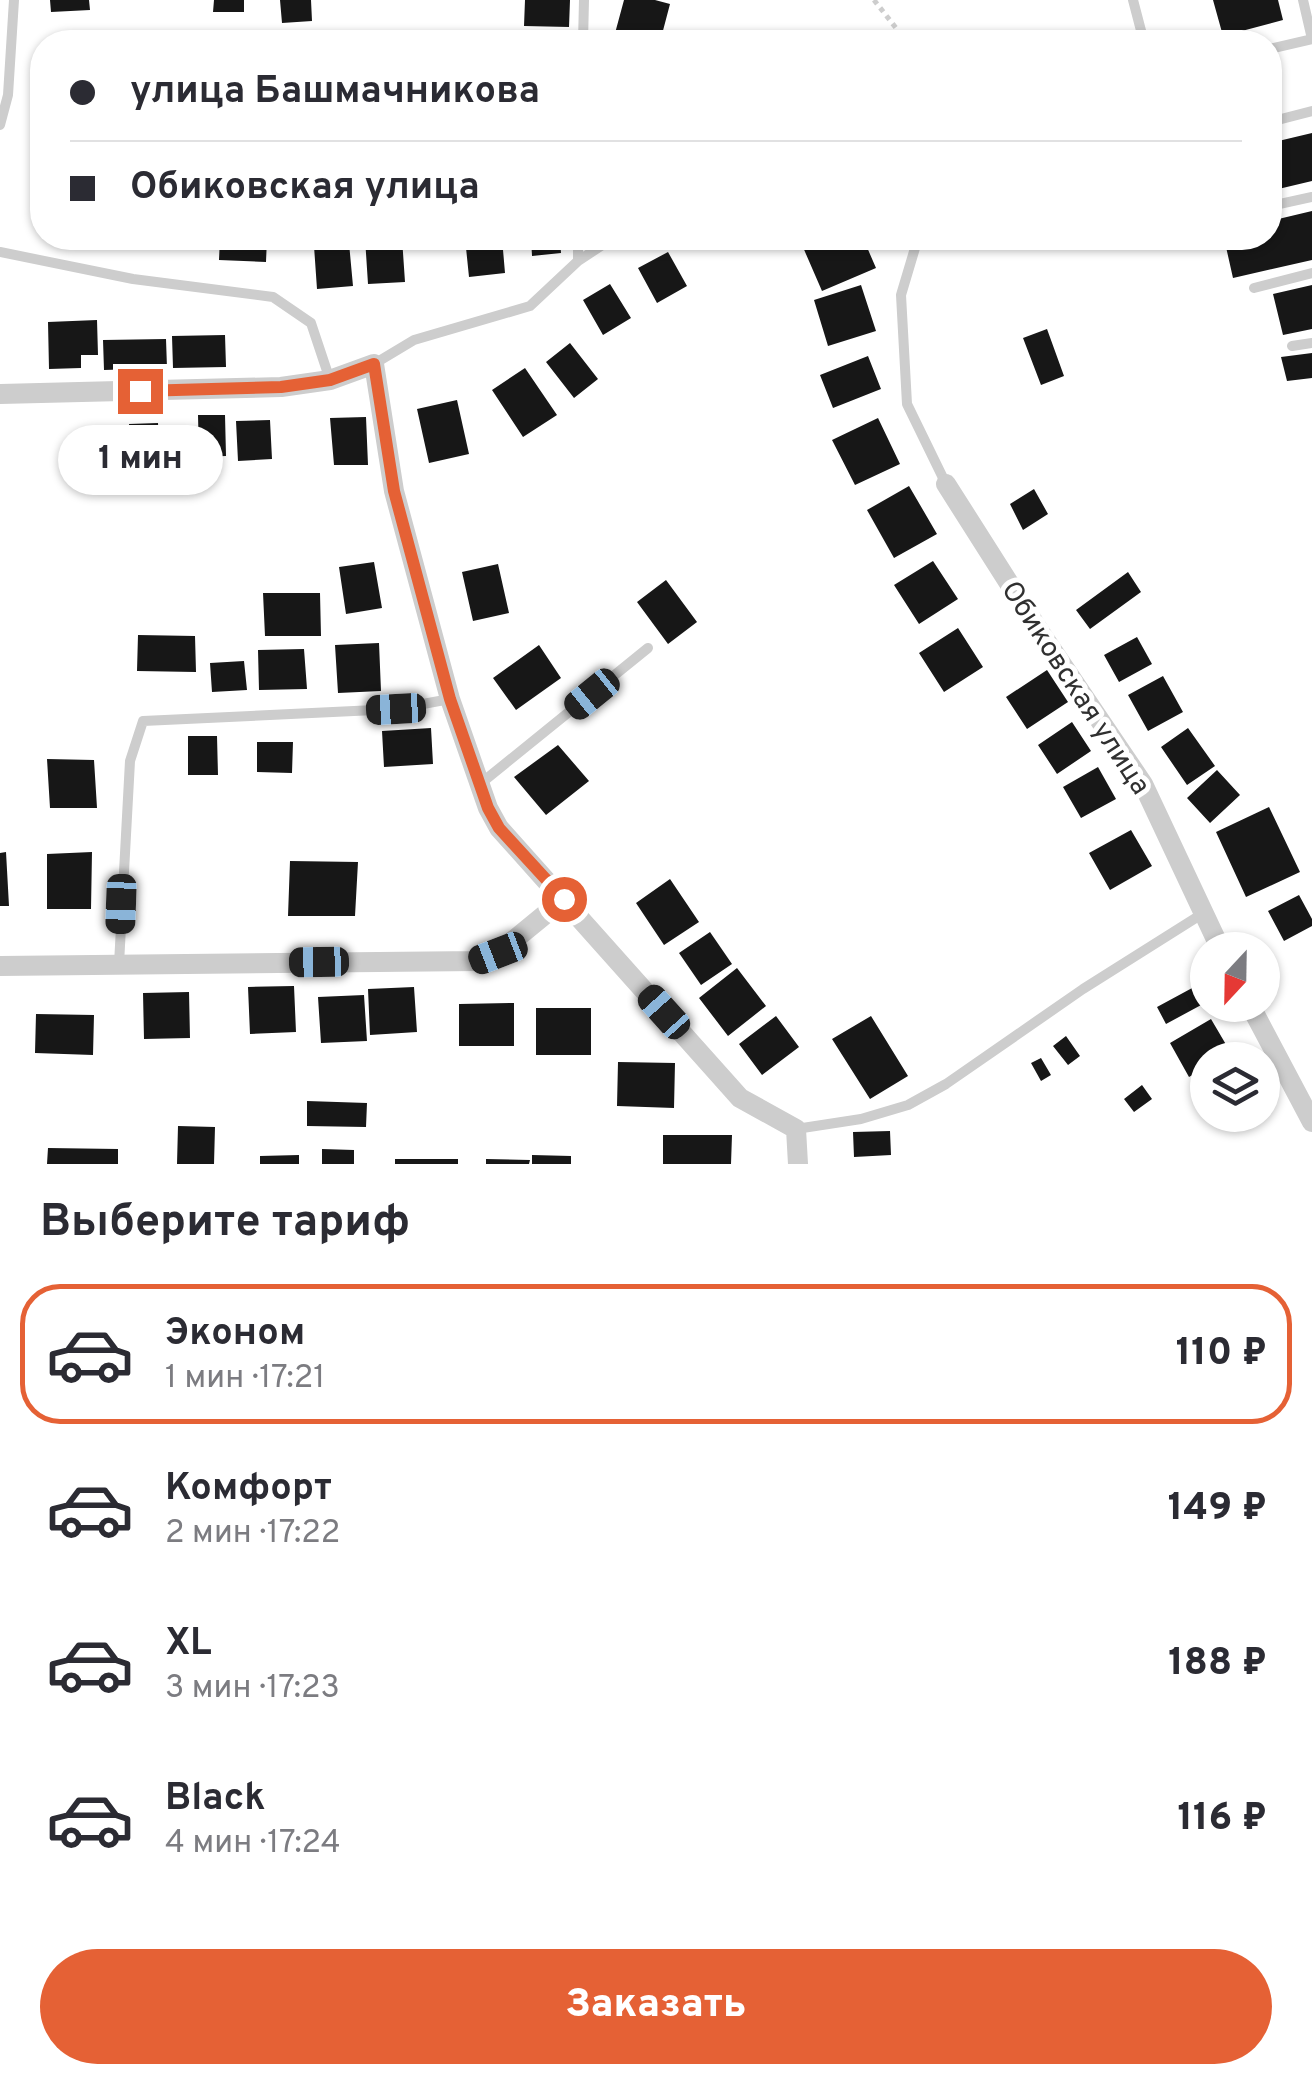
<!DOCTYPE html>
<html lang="ru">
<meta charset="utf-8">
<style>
body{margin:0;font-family:Overpass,sans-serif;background:#f7f7f7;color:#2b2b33;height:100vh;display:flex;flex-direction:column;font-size:38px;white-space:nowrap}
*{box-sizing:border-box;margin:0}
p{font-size:32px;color:#7c7c81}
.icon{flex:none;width:55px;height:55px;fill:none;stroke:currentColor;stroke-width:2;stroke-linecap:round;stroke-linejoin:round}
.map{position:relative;height:1164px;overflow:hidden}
.details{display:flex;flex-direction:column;background:#fff;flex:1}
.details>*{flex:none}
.top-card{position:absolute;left:30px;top:30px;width:1252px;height:220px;border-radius:40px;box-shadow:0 2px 8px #0004;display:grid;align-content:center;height:220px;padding:0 40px;background:#fff}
.needle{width:65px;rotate:202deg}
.fabs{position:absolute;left:1190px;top:932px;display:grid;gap:20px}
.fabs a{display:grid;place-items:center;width:90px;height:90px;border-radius:50%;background:#fff;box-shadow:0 2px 8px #0004;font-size:50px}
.end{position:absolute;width:45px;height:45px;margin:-22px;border:12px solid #e56135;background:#fff;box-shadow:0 0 0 5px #fff}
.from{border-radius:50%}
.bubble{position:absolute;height:70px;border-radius:35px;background:#fff;box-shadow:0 2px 8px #0004;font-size:32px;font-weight:800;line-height:70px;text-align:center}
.car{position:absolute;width:30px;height:60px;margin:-30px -15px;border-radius:12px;box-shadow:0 0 8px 2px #0007;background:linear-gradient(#222 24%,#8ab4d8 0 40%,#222 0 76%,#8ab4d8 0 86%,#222 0)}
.top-card b{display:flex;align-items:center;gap:35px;height:95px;font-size:38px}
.top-card b+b{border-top:2px solid #e1e1e2}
.top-card i{width:25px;height:25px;background:#2b2b33}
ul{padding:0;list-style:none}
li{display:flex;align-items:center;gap:30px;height:140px;margin:0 20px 15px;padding:0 20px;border:5px solid transparent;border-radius:40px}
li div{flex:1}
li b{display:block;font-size:38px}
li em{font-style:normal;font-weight:800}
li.selected{border-color:#e56135}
li>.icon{width:90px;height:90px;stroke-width:1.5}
h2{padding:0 40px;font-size:45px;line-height:120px}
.action{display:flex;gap:20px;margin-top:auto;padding:20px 40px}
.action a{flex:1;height:115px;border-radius:60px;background:#e56135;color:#fff;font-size:40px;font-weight:800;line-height:115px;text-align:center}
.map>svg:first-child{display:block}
.building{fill:#171717}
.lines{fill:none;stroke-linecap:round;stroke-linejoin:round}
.path{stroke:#cdcdcd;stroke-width:5;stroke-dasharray:5 5;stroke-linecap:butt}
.service{stroke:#cdcdcd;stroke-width:10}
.minor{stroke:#cdcdcd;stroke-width:20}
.route{stroke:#e56135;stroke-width:12}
.labels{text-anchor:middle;stroke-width:10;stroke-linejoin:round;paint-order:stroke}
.street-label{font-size:28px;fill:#303030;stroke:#fff}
</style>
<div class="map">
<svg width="1312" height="1164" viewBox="0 0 1312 1164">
<rect width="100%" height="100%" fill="#fff"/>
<!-- building -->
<path class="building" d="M50,0H89L90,10L51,12Z
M214,0H244V12H213Z
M280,0H311L312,21L282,23Z
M525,0H570L569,27L524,26Z
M624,0H655L670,4L660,42H636L614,37Z
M1213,0H1278L1283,20L1223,36Z
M32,105H42V135H32Z
M1312,133V181L1270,191V143Z
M1312,211V260L1233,278L1224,238H1270V221Z
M220,238H267L266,262L219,260Z
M277,238H307V243L277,244Z
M365,238H402L405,282L368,284Z
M465,238H502L505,273L469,277Z
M531,238H560L561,253L532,256Z
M799,238H863L876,268L822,291Z
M349,243L353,286L317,289L314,246Z
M668,252L687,286L657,303L638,268Z
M610,284L631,318L603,335L583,300Z
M861,285L876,331L828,346L814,300Z
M1312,285V329L1283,335L1273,294Z
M97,320L98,355H81V368L49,369L48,322Z
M1047,329L1064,376L1041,385L1023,338Z
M225,335L226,367L173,368L172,336Z
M166,339L167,368L104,370L103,340Z
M570,343L598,379L574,398L546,362Z
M1312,353V378L1287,381L1281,357Z
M868,356L881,389L833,408L820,375Z
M525,368L557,415L523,437L492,390Z
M457,400L469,454L429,463L417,409Z
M198,415H225L226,456L199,457Z
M366,417L368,465H334L330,418Z
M878,418L900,464L855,485L832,440Z
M270,420L272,459L238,461L236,421Z
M158,423L160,474L132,477L129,424Z
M909,486L937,534L894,558L867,510Z
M1034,489L1048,514L1023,530L1010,504Z
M933,561L958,599L919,624L894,585Z
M374,562L382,608L346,614L339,567Z
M498,564L509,613L473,621L462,572Z
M1128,572L1141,592L1090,629L1076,610Z
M666,580L697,622L668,644L637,602Z
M263,593H320L321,636H265Z
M958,628L983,667L944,692L919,653Z
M138,635L195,636L196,672L137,671Z
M1137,637L1152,664L1119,682L1104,655Z
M379,643L381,691L338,693L335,645Z
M539,645L561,678L516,710L493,678Z
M304,649L307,689L259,690L258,650Z
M244,661L247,690L212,692L210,663Z
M1047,670L1068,702L1027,729L1006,697Z
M1163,676L1183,712L1148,731L1128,695Z
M1072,722L1091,751L1057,774L1038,745Z
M431,728L433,764L384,767L382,731Z
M1188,728L1215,766L1187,785L1161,747Z
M188,736H217L218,775H188Z
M257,742H293L292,773L257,772Z
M558,745L589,781L546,815L514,777Z
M47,759L94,760L97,808H50Z
M1098,767L1116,799L1081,818L1063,787Z
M1217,770L1240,795L1210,823L1187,798Z
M1269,807L1300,872L1246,897L1216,832Z
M1131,830L1152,866L1110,890L1089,853Z
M6,852L9,906H0V853Z
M92,852L91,909H47V854Z
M290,861L358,862L355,916H288Z
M670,879L699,922L664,945L636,903Z
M1299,895L1312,919V926L1284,941L1268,911Z
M710,932L732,964L701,985L679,953Z
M737,968L766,1006L728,1036L699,998Z
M294,986L296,1032L250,1034L248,987Z
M414,987L417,1032L370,1035L368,989Z
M1194,987L1203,1004L1166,1024L1157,1007Z
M189,992L190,1038L144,1039L143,993Z
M364,995L367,1041L321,1043L318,997Z
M514,1003V1046H459V1004Z
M536,1008H591V1055H536Z
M36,1014L94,1015L93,1055L35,1053Z
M776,1016L799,1047L762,1075L739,1044Z
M871,1016L908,1076L870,1099L832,1039Z
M1211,1019L1231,1053L1219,1060H1208V1066L1189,1077L1170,1043Z
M1066,1036L1080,1056L1068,1065L1053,1046Z
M1041,1058L1051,1075L1041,1081L1031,1063Z
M618,1062L675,1063L674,1108L617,1106Z
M1142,1085L1152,1099L1134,1112L1124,1099Z
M307,1101L367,1103L366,1127L307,1126Z
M1223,1115H1253L1232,1128Z
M178,1126L215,1127L214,1164H177Z
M890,1131L891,1155L854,1157L853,1132Z
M663,1135H732L731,1164H663Z
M48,1148L118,1149V1164H47Z
M322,1149L354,1150V1164H322Z
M299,1155V1164H260V1156Z
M532,1155L571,1156V1164H532Z
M395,1159H458V1164H395Z
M486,1159L530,1160L529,1164H486Z"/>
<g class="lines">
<!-- path -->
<path class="path" d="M874,0L907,42"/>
<!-- service -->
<path class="service" d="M1133,0L1144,42
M583,42L584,0
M1270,49L1312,39L1303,0
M1270,122L1312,111
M0,125L8,95L14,0
M1270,206L1312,197
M918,238L901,295L907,404L946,484
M0,252L133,279L273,297L311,323L330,380
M578,261V238
M1254,288L1312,273
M1292,346L1312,343
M374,364L414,340L530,306L578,261L613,238
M480,784L648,648
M119,964L130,761L143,721L396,709L450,699
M796,1129L861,1119L908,1105L946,1084L1083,989L1202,914"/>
<!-- minor -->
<path class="minor" d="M0,394L281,387L330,380L374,364L394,491L450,699L488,808L499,828L740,1098L796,1129L798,1164
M946,484L1040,632L1143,784L1221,950
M0,966L478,961L498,953L564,899
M1250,1005L1312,1122"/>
</g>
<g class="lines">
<!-- route -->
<path class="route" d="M140,391L281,387L330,380L374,364L394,491L450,699L488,808L499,828L564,899"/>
</g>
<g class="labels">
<!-- street labels -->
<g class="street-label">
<text transform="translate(1077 687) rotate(57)" y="10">Обиковская улица</text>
</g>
</g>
</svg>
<div class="fabs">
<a><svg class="needle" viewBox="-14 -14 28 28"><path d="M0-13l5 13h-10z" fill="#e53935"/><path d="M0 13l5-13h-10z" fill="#7c7c81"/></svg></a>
<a><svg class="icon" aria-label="layers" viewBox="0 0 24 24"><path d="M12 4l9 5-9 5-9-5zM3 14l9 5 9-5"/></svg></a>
</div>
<i class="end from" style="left:564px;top:899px"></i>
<i class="end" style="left:140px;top:391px"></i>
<div class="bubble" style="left:58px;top:425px;width:165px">1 мин</div>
<i class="car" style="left:592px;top:694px;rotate:231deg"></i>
<i class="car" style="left:396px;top:709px;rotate:267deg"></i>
<i class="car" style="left:121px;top:904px;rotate:182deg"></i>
<i class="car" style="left:498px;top:953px;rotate:249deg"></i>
<i class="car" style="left:319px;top:962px;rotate:269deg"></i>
<i class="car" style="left:664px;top:1012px;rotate:318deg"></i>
<div class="top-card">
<b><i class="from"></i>улица Башмачникова</b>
<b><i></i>Обиковская улица</b>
</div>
</div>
<section class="details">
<h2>Выберите тариф</h2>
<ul>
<li class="selected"><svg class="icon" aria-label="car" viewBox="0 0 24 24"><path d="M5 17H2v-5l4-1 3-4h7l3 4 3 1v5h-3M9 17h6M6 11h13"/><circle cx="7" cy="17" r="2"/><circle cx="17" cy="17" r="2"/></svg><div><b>Эконом</b><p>1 мин · 17:21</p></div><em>110 ₽</em></li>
<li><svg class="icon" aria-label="car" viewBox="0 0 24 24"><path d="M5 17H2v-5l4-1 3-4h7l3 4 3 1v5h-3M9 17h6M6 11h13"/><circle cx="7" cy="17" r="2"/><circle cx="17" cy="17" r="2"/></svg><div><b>Комфорт</b><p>2 мин · 17:22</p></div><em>149 ₽</em></li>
<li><svg class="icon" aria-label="car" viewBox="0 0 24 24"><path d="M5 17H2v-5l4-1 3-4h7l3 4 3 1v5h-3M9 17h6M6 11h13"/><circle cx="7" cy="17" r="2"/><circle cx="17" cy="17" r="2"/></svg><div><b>XL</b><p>3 мин · 17:23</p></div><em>188 ₽</em></li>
<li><svg class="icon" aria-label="car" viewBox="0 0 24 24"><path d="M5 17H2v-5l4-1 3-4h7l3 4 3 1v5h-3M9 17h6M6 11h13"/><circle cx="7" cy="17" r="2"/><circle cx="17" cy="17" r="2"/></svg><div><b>Black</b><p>4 мин · 17:24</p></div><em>116 ₽</em></li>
</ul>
<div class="action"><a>Заказать</a></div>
</section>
